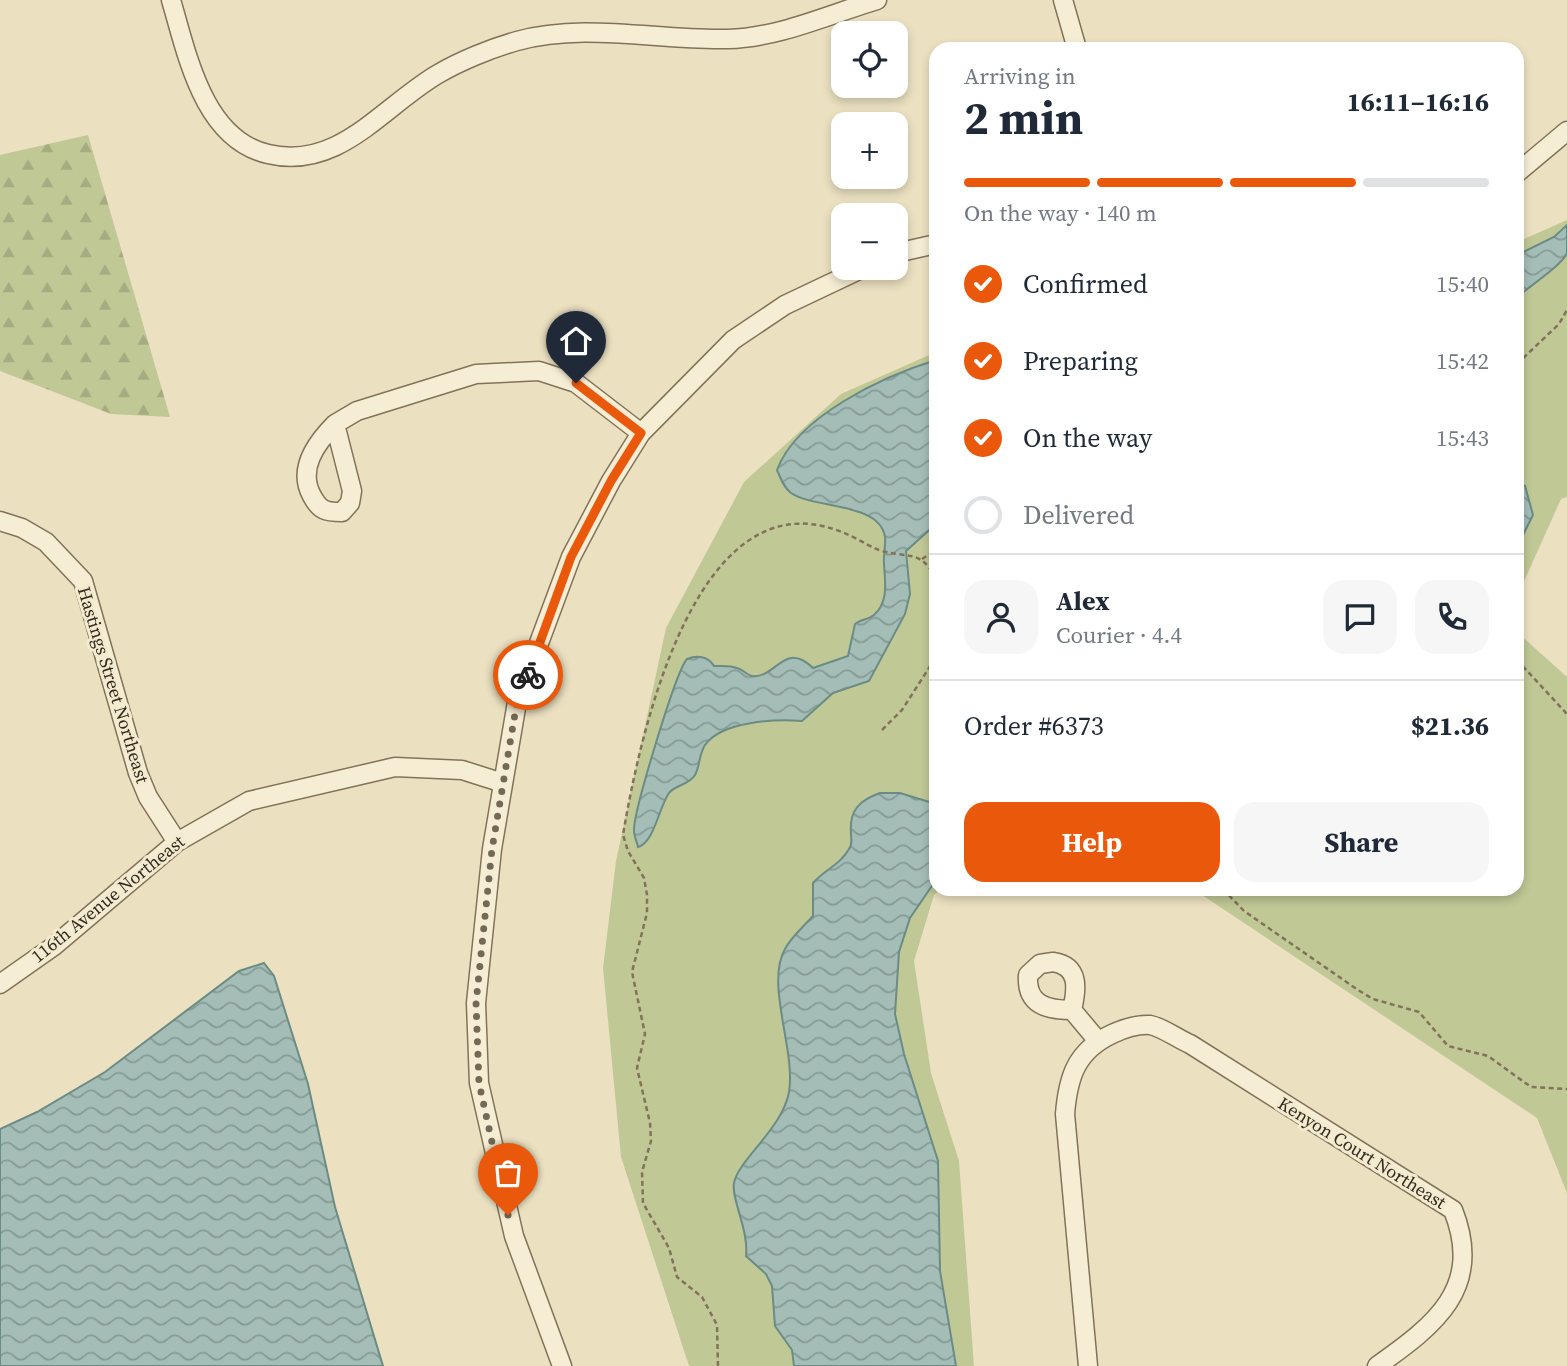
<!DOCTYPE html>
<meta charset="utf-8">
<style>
:root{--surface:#fff;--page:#f6f6f7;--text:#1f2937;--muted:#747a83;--line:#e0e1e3;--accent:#ea580c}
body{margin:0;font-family:"Source Serif 4",serif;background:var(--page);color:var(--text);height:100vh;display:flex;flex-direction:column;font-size:26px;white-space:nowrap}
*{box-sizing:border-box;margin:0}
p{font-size:23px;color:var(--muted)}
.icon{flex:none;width:38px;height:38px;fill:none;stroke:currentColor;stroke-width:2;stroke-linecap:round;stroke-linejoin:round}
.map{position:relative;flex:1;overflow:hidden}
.drawer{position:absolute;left:929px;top:42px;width:595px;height:854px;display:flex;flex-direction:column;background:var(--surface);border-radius:21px;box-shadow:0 4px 10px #0003}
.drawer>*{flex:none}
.fabs{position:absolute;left:831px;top:21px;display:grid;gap:14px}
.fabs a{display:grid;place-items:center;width:77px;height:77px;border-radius:14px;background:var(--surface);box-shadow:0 4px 10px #0003;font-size:35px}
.pin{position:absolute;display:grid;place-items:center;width:60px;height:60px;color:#fff;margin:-72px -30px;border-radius:50% 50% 50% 0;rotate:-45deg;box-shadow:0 0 7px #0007}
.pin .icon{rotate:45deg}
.courier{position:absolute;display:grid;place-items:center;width:70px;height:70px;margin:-35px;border:5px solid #ea580c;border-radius:50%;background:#fff;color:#222;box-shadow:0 2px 9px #0007}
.summary em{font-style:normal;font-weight:700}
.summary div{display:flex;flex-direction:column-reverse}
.summary{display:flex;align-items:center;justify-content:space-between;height:119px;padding:0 35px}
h1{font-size:46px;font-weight:700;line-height:52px}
.bar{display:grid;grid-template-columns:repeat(4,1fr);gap:10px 7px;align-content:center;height:84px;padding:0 35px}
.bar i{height:9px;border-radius:5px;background:var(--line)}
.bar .active{background:var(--accent)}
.bar p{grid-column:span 4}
.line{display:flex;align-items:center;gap:18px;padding:0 35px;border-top:2px solid var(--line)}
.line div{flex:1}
.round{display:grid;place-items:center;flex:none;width:74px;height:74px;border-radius:21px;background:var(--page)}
ol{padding:0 35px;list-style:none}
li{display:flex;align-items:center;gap:21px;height:77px}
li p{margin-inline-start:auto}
li .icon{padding:7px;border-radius:50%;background:var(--accent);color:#fff;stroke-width:4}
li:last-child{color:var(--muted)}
li i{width:38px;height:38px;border:4px solid var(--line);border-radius:50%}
.action{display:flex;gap:14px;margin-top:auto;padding:14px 35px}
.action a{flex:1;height:80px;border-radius:21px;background:var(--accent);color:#fff;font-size:28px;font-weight:700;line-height:80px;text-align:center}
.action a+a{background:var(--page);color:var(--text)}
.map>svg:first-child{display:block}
</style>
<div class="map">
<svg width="1567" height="1366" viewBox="0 0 1567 1366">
<defs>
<pattern id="forest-firs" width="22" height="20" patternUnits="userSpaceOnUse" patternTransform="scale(1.75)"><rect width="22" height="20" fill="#c0c896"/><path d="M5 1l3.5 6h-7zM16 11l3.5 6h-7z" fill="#a6ac81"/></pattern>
<pattern id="water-waves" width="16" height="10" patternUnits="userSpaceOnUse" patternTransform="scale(1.75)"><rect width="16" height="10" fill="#a4beb7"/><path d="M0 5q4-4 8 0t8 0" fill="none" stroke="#869a94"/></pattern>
</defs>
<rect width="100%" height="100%" fill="#ebe1c1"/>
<path fill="#c0c896" d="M1567,220V497L1561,499L1517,597V242Z
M936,352V889H941L934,895L914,961L931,1073L959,1161L974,1366H689L621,1157L603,968L616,861L666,628L744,482L841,394Z
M1517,632L1567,677V1193L1537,1118L1193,889H1517Z"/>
<path fill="url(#forest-firs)" d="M88,135L170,417L111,414L0,371V155Z"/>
<path fill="url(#water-waves)" stroke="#6b8b85" stroke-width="2" d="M1567,225C1567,233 1567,247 1567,253C1561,266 1530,286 1517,297V255L1554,237Z
M936,360V524L906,551L910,594L905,614L869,681L833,693L802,721C776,719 722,721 705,745C699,754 700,766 695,775C689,785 675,785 669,793C659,807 654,843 638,847C637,842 634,836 634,831C633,813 676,671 687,659C697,655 708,656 714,666C721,666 730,665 737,668C742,669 747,675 752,676C776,679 784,640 813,668L848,656L855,624C861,619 868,620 874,615C889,602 885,581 884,564C883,555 886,545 885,537C880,502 814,509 791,493C784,488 781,479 777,470C797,416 884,376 936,360Z
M1517,482L1525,486L1533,515L1517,547Z
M880,793H900L936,804V880L910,918L899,952L895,1014L904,1054L938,1161L940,1271L956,1366H794L792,1350L775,1326L772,1286L766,1274L746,1256C749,1230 731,1199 734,1183C738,1160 783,1128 789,1092C796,1050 765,984 785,949C791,937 804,926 813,916V883C824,870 840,865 849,849C853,844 851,840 851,833C849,810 860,800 880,793Z
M264,963L274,976L308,1084L335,1207L383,1366H0V1129L37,1112L105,1072L239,971Z"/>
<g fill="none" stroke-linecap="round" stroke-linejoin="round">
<defs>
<path id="minor" d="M171,0C187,54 203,139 268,154C339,171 383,106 438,74C460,61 492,48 517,41C585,22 659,41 728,39C778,38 830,14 877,0
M1063,0L1077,49
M1517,173L1567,131
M896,253L936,244
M335,424L357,411L476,374L539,371L576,383L641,433
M335,424L352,491L350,503L342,512C326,512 320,511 312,496C297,469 316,443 335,424Z
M0,521L22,528L46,542L83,581L138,773L148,797L177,842
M1053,962C1080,966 1077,989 1072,1010C1047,1010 1026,1005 1028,975L1040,964Z
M0,984L54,946L177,842L249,801L395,767L462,770L503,783
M1072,1010L1098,1041
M562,1366L514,1236L479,1083L476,1003L492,849L517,702L571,557L611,481L641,433L733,340L785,305L863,268
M1088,1366L1065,1114C1068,1077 1076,1051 1112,1034C1123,1029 1137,1024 1150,1025C1162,1027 1178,1039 1190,1044L1453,1210C1484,1288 1435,1325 1377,1366"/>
</defs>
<use href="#minor" stroke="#83725a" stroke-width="21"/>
<path stroke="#83725a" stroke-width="2.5" stroke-dasharray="5 3.5" stroke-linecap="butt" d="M1517,364L1559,324L1567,310
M922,559L936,550
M1517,660L1567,714
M882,730L902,710L936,657
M1223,889L1244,911L1358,990L1373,999L1419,1012L1448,1046L1488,1056L1531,1087L1567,1089
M718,1366L717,1325L702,1297L677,1277L669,1248L643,1203L642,1172L651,1141L650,1123L637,1068L645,1034L632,972L647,913V895L644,878L628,851L623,835C640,733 699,458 855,538C863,542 871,547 879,550C906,559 921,548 936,579"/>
<use href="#minor" stroke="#f6eed4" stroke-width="18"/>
</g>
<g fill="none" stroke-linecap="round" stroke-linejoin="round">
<path stroke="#746956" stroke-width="7" stroke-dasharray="0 12.6" d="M508,1215L479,1083L476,1003L492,849L517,702L528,675"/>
<path stroke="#ea580c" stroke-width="9" d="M528,675L571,557L611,481L641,433L576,383"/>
</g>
<g text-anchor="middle" stroke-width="6" stroke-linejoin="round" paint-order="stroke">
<g font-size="18" fill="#34291d" stroke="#f3ebd0">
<text transform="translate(113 685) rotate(73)" y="6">Hastings Street Northeast</text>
<text transform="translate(108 899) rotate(-39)" y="6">116th Avenue Northeast</text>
<text transform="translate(1362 1153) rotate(32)" y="6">Kenyon Court Northeast</text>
</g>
</g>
</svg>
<div class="fabs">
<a><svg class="icon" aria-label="locate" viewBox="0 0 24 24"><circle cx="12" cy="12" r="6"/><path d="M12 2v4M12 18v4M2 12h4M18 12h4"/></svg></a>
<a>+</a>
<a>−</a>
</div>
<div class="pin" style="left:508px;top:1215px;background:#ea580c"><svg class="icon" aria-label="bag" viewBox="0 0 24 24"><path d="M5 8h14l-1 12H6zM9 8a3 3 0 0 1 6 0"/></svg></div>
<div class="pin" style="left:576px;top:383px;background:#1f2937"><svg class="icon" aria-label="home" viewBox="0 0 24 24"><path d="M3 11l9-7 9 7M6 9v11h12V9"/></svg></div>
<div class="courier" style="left:528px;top:675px"><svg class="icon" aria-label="bike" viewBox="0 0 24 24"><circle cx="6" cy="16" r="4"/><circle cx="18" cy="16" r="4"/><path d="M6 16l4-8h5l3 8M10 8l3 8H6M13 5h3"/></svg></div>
<section class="drawer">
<div class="summary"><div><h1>2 min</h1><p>Arriving in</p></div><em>16:11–16:16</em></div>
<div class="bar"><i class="active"></i><i class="active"></i><i class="active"></i><i></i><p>On the way · 140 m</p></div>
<ol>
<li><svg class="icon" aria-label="check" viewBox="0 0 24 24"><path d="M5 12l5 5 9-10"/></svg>Confirmed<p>15:40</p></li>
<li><svg class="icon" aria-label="check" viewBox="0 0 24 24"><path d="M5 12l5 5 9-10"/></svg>Preparing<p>15:42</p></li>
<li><svg class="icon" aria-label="check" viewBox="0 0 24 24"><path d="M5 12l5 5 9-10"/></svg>On the way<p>15:43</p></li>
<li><i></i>Delivered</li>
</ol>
<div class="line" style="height:126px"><a class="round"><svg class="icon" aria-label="person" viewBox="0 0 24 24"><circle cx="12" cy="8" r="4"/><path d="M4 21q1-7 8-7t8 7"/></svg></a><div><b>Alex</b><p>Courier · 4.4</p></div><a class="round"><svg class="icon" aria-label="chat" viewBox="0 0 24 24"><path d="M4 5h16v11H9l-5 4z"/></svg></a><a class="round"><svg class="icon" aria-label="phone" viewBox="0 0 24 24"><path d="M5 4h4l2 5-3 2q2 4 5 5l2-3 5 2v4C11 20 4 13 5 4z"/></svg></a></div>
<div class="line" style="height:91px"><div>Order #6373</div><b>$21.36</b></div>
<div class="action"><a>Help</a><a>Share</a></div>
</section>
</div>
